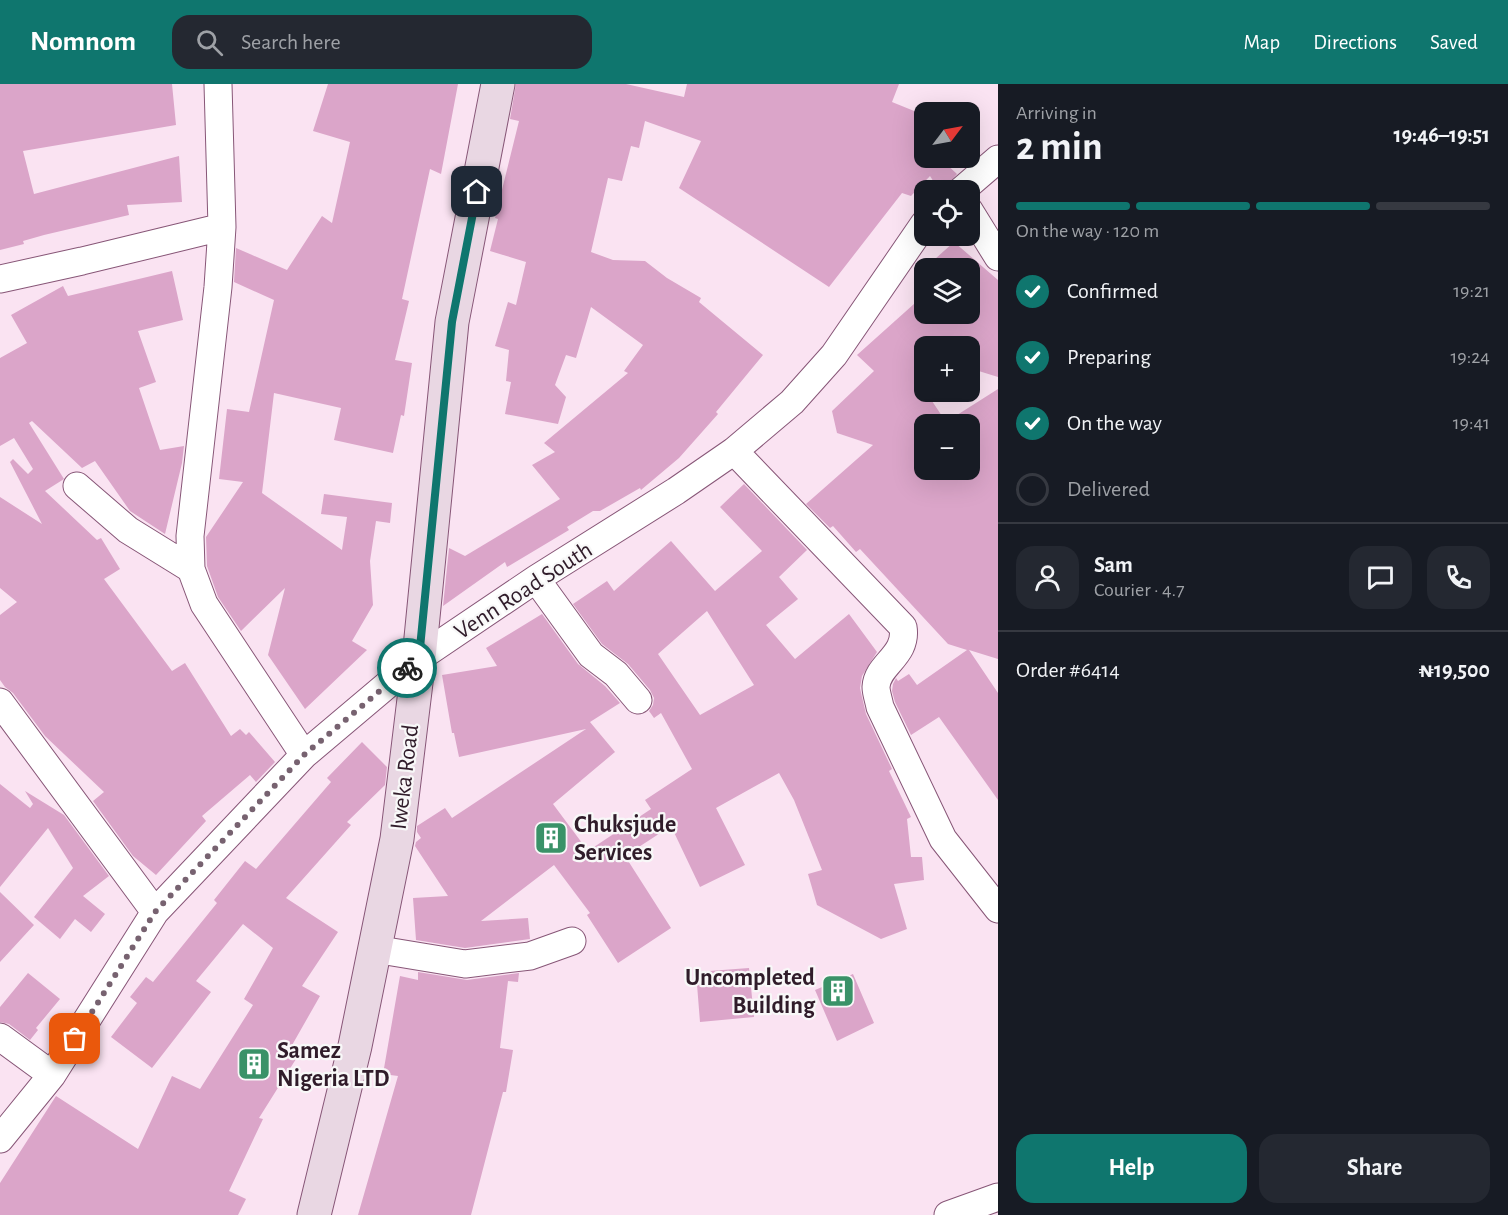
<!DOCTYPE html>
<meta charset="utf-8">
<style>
:root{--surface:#171b24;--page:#242831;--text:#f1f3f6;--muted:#9ea1a6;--line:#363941;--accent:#0f766e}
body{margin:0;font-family:"Alegreya Sans",sans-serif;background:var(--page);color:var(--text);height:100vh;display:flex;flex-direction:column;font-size:22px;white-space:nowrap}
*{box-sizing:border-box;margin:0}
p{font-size:20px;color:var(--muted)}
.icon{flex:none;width:33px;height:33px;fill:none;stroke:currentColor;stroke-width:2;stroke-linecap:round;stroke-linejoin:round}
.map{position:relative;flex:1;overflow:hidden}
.sheet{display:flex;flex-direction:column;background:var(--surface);width:510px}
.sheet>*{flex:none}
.needle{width:39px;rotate:58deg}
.tools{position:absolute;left:914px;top:18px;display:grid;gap:12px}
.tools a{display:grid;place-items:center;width:66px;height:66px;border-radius:12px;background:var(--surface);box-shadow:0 6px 24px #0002;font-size:30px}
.pin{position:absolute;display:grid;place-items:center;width:51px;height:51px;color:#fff;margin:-26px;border-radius:12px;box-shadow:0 3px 9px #0006}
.courier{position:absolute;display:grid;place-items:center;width:60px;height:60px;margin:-30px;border:4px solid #0f766e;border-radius:50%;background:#fff;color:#222;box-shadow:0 2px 8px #0007}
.head em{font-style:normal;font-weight:700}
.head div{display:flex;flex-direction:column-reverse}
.head{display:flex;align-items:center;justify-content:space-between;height:102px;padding:0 18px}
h1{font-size:39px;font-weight:700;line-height:45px}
.bar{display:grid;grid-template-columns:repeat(4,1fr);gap:9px 6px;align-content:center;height:72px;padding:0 18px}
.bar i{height:8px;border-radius:4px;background:var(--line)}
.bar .selected{background:var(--accent)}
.bar p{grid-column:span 4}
.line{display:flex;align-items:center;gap:15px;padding:0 18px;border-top:2px solid var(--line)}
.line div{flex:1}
.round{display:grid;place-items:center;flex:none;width:63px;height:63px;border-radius:18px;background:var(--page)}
ol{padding:0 18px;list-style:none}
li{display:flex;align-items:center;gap:18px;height:66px}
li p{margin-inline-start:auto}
li .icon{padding:6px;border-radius:50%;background:var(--accent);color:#fff;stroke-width:4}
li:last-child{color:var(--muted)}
li i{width:33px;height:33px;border:3px solid var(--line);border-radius:50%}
.action{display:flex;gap:12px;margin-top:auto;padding:12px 18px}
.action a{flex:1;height:69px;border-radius:18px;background:var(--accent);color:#fff;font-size:24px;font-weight:700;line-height:69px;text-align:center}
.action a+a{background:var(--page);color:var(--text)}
header{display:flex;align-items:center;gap:36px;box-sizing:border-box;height:84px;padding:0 30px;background:var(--accent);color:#fff}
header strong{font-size:28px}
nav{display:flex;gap:33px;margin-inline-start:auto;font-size:21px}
.search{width:420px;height:54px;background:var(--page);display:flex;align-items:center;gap:15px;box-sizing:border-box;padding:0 21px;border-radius:18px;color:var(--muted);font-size:22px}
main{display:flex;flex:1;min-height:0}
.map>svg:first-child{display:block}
</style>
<header>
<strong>Nomnom</strong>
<div class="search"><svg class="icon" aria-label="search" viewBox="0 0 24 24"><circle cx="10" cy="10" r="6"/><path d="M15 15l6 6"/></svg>Search here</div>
<nav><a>Map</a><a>Directions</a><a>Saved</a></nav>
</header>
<main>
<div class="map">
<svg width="998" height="1131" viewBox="0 0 998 1131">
<rect width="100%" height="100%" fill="#fae3f2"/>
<path fill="#dba5c9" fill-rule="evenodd" d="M0,0H172L176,41L23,67L34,110L179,72L182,118L127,121L129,131L44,151L23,157L24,160L0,166Z
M328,0H458L441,90L430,85L402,215L409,217L395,276L412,279L404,332L401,331L393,369L334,356L341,324L274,309L262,409L342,466L347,433L321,430L324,410L392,419L390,439L376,437L370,477L373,521L352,557L367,566L305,625L268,571L285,504L241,547L218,513L207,482L206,453L243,398L219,395L227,325L249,328L274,216L234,198L236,164L287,186L322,132L332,139L350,58L313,47Z
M516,0H626L684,13L687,0H899L892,18L924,31V74H949L944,78L957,90L943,106H939L930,92L911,112L902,109L829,203L679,104L701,57L645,37L639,64L631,62L622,97L608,94L591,168L613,176L645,177L667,194L701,214L699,218L763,271L716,328L718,330L679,374L641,406L640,404L600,427H593L567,443L569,446L507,483L505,478L443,522L449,464L465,472L560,415L532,381L555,368L544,359L628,289L624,287L643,261L591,223L576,274L566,271L555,301L566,313L558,340L505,330L511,298L506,297L509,266L495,262L508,218L516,221L526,178L490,167L498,135L495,134L519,37L510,35Z
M954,158L998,196V293L969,284V262H924V308H926L946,338L998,305V575L969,566L998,609V716L939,633L911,651L895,618L892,607L893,600L896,594L898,597L909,590L917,601L967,566L948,560L860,465L856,468L833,442L830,444L806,420L873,361L837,349L832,327L874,287L857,271L924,211V230H969V184H925ZM924,340H969V386H924Z
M172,187L183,236L138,247L156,298L139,304L160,366L184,362L182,379L165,450L130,427L95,377L82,384L32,337L29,339L64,395L45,407L97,456L101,454L120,485L104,495L172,587L185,579L231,652L240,645L246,651L249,648L275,678L256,698L250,691L202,732L206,737L156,791L133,772L93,717L104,708L45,652L13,609L5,603L0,596V531L17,518L0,504V413L42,440L10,378L13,375L28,390L33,385L14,354L0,362V274L27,259L11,231L63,202L68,212Z
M744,400L807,466L779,493L798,515L766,541L795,575L849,530L877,568L862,592L860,604L862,613L866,630L892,685L889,687L911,733L907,735L911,773H922L924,796L894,800L907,845L881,855L817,821L808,790L822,786L794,716L779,689L716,724L745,781L700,803L671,742L625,772L671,844L618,879L587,831L590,829L554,781L481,837L528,834L530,855L465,864L416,856L413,814L448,812L415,762L416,758L421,754L417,748V742L445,724L452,734L586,645L459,673L454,649H452L442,591L497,582L486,564L542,530L578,580L605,602L620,619L590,638L615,668L553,720L588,767L651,725L645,716L692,685L661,629L654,634L649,627L653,621L654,614L650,606L628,580L602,560L573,520L607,497L614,507L671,457L715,507L762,467L720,423ZM707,527L754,601L700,631L658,570Z
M362,658L387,683L385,701L347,738L351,741L286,814L338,848L302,902L320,912L287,970L296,975L259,1034L263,1035L229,1107L246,1115L238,1131H0V1099L56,1012L138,1065L172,992L200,1005L253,921L244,915L273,864L243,840L196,897L211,908L152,984L111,953L137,919L130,913L146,893L153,898L217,819L214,816L245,777L256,785L331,698L327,694Z
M0,700L30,724L33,720L25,707L64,731L109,792L83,812L105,830L91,848L75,835L60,855L34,833L73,784L48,744L0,803Z
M0,808L34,841L0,878Z
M749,884L754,933L700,938L696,888Z
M418,888L467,896L519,889L518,898L508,897L500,964L513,966L506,1008H503L471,1131H358L398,992L383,990L400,892L418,896Z
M28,889L60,915L36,944L38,946L30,956L9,940L0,938V923Z
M853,890L874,939L837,957L815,906Z"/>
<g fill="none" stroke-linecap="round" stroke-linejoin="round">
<defs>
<path id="minor" d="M218,0L222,143L218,203L190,452L191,485L204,520L304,671
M962,106L998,75
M969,126L998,173
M0,195L82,177L222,143
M734,367L903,543C908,572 877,580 876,603C876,609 879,617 880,623L943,755L998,825
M77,402L128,446L191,485
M536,495L591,571L616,590L638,616
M0,618L155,828
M374,865L465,880L530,872L572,857
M0,953L52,991
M0,1055L52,991L155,828L304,671L419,574L536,495L676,407L734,367L792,318L834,271L924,140
M948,1131L998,1113"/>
<path id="secondary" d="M314,1131L355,962L397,755L419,574L452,238L498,0"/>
</defs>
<use href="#minor" stroke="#875677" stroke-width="29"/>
<use href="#secondary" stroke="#875677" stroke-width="35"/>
<use href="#minor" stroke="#fff" stroke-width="27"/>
<use href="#secondary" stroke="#e9d7e3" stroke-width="33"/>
</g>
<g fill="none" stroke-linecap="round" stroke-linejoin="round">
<path stroke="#776270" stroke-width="6" stroke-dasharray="0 10.8" d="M75,955L155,828L304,671L407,584"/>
<path stroke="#0f766e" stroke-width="8" d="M407,584L419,574L452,238L477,108"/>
</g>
<defs>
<symbol id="building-square" viewBox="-11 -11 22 22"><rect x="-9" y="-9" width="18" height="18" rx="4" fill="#3a9268" stroke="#f8f8f8"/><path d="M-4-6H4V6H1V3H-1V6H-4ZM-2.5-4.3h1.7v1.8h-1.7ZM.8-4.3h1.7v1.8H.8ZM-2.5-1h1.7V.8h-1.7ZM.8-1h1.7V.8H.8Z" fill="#fff"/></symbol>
</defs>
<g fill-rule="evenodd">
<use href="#building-square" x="532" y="735" width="38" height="38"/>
<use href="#building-square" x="819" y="888" width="38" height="38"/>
<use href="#building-square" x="235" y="961" width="38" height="38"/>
</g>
<g text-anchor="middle" stroke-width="4.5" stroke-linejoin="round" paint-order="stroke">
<g font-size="24" fill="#301c2a" stroke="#f8f8f8">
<text transform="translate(523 506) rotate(-33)" y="8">Venn Road South</text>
<text transform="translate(404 693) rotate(-83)" y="8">Iweka Road</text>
</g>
<g font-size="24" font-weight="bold" fill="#301c2a" stroke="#f8f8f8" text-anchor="start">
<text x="574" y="748">Chuksjude<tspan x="574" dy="28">Services</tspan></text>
<text x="815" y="901" text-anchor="end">Uncompleted<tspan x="815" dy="28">Building</tspan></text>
<text x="277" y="974">Samez<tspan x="277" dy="28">Nigeria LTD</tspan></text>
</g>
</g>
</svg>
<div class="tools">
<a><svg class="needle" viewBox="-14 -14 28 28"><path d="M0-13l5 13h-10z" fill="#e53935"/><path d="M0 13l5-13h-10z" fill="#9ea1a6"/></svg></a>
<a><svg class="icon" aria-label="locate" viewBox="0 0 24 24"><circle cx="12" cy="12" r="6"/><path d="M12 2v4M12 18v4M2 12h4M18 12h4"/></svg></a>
<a><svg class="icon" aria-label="layers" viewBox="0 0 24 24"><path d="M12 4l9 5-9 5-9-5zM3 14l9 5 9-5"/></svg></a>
<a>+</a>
<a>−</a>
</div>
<div class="pin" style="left:75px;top:955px;background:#ea580c"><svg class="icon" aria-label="bag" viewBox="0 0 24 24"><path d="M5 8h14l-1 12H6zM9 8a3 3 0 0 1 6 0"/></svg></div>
<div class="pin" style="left:477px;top:108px;background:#1f2937"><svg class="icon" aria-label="home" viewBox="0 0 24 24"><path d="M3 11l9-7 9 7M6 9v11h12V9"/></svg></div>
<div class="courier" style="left:407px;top:584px"><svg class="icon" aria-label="bike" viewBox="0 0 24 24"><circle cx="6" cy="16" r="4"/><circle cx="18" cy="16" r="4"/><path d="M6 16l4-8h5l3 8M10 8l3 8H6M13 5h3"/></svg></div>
</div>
<section class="sheet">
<div class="head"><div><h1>2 min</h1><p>Arriving in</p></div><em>19:46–19:51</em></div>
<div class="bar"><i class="selected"></i><i class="selected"></i><i class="selected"></i><i></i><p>On the way · 120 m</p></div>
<ol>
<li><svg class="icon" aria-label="check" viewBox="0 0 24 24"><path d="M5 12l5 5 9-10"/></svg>Confirmed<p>19:21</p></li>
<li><svg class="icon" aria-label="check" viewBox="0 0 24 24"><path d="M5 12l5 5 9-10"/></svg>Preparing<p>19:24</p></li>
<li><svg class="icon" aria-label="check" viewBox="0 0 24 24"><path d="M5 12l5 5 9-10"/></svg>On the way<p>19:41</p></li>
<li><i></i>Delivered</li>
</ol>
<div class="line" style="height:108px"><a class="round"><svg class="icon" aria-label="person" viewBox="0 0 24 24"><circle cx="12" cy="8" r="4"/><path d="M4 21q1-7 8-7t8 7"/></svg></a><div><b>Sam</b><p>Courier · 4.7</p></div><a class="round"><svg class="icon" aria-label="chat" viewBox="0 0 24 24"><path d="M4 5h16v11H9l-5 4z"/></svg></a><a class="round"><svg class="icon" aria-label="phone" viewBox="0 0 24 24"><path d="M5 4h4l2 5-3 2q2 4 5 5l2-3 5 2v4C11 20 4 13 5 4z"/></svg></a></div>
<div class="line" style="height:78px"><div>Order #6414</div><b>₦19,500</b></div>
<div class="action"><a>Help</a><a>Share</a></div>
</section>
</main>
